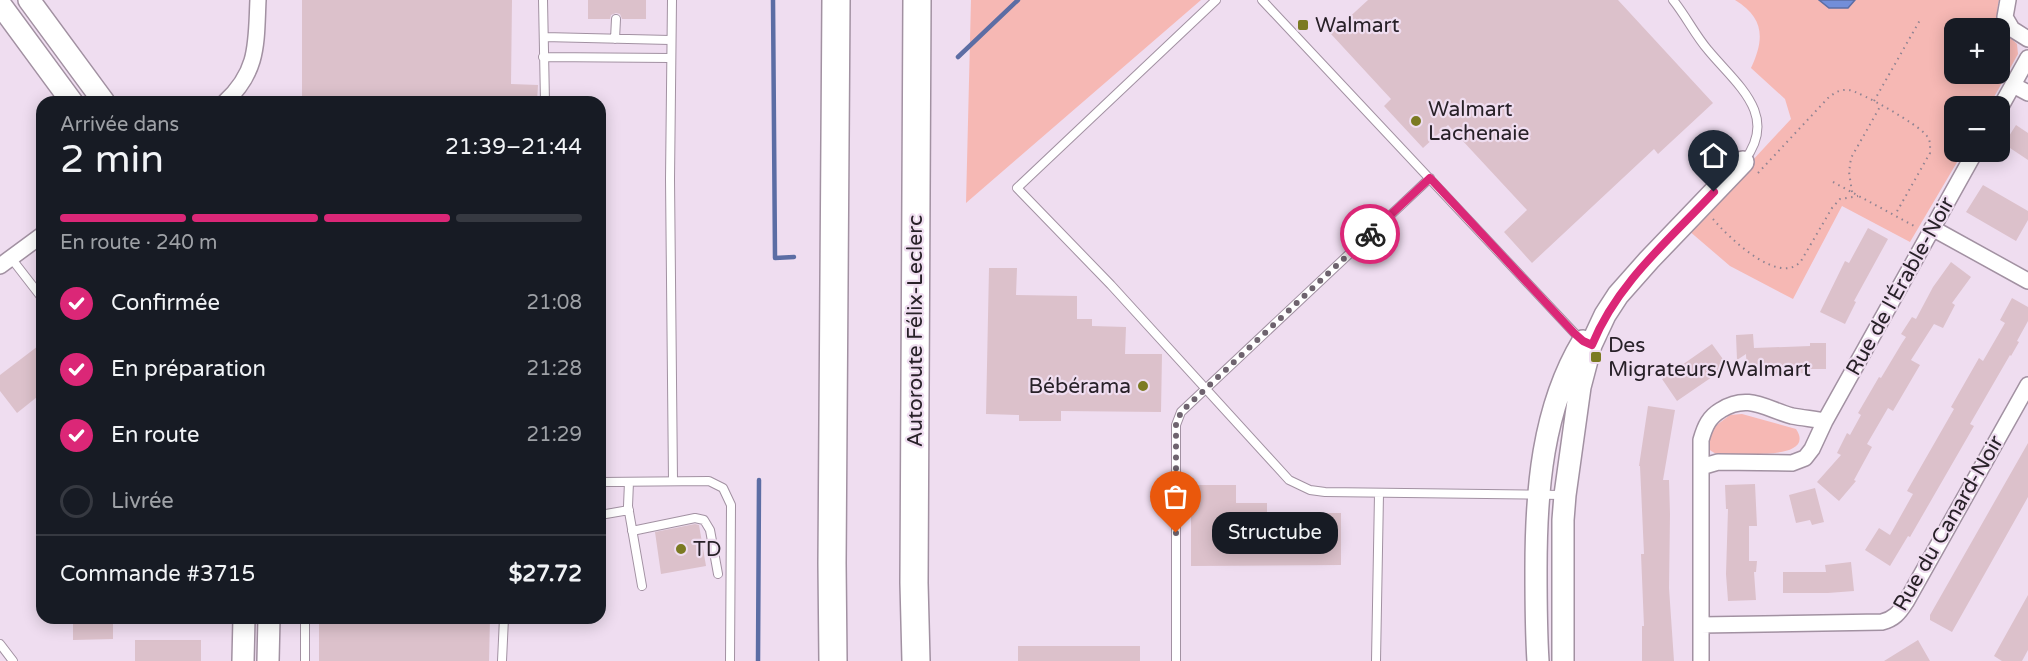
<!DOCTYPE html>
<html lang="fr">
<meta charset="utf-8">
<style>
:root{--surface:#171b24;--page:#242831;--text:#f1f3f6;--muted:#9ea1a6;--line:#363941;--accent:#db2777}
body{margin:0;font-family:"Varela Round",sans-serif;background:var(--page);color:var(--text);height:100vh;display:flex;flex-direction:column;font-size:22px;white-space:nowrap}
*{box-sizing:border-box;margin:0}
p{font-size:20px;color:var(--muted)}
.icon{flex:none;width:33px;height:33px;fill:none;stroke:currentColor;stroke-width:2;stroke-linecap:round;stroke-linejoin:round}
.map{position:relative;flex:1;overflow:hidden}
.sheet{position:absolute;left:36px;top:96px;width:570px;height:528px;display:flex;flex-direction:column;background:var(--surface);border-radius:18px;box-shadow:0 3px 15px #0003}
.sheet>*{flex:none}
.controls{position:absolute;left:1944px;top:18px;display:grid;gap:12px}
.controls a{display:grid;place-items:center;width:66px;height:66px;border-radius:12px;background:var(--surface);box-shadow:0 3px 15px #0003;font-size:30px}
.pin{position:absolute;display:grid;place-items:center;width:51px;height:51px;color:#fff;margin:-62px -26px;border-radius:50% 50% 50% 0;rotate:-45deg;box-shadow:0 0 6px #0007}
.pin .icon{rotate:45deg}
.courier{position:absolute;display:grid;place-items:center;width:60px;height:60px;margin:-30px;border:4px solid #db2777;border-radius:50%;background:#fff;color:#222;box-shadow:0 2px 8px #0007}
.bubble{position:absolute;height:42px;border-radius:18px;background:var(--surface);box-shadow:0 3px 15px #0003;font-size:20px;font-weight:600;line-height:42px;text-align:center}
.summary em{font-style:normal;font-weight:600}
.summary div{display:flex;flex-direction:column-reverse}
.summary{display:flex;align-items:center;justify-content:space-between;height:102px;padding:0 24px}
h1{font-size:39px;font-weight:600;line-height:45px}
.bar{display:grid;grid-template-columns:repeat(4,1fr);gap:9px 6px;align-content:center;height:72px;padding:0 24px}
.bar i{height:8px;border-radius:4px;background:var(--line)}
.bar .current{background:var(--accent)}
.bar p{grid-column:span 4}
.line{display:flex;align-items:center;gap:15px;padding:0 24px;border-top:2px solid var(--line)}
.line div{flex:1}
ol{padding:0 24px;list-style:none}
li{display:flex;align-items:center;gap:18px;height:66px}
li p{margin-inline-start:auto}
li .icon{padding:6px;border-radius:50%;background:var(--accent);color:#fff;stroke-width:4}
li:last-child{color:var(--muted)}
li i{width:33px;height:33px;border:3px solid var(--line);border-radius:50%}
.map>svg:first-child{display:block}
</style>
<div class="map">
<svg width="2028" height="661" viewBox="0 0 2028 661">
<rect width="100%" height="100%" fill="#efddf0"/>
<path fill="#f6b8b4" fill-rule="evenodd" d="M971,0H1201L966,203Z
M1735,0H1999C1994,20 2002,31 2017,44L2018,54L1989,106H1954V152H1963L1910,242L1842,206L1793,299L1730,266L1688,230L1791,119L1785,99L1751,68C1765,38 1764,18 1735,0ZM1954,28H2000V74H1954Z
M1742,414L1796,429C1814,456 1760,454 1748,454C1739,455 1727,457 1718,454C1713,453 1710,450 1706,447L1710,430L1730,415Z"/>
<path fill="#728ed9" stroke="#5c6da4" stroke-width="1.5" d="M1819,0H1855L1848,8H1829Z"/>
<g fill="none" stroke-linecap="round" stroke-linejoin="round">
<path stroke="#5c6da4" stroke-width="4.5" d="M773,0L775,258L794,257
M958,57L1018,0
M758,661L759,480"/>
</g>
<path fill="#dcc1cb" d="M302,0H512L511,84L538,85L537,102H302Z
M588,0H646V19H622L620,14L616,13L611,15L610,19H588Z
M1368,0H1618L1713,103L1658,154L1654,149L1532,263L1504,232L1527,210L1448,125L1423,148L1384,106L1391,99L1331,34Z
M2016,125L2028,133V160L2004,144Z
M1983,185L2028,211V220L2016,241L1966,212Z
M1868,228L1888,239L1854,301L1856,302L1845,324L1820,312L1845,261L1849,263Z
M1951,262L1971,277L1952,303L1955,305L1943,328L1934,324L1911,360L1920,365L1893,411L1888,408L1867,444L1872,447L1854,480L1856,481L1839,501L1817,482L1841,455L1837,453L1847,433L1850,435L1861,415L1858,413L1879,377L1881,378L1902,343L1906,337L1901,334L1912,317L1916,319L1933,287Z
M989,268H1017L1016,295L1077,296V319H1092V326L1126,327L1125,354H1162L1161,412L1061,411V421H1019V415L986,414Z
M2012,298L2028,307V321L2017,341L2019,342L2011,356L2010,355L1970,424L1974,426L1910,537L1908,536L1890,566L1865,550L1879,528L1890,535L1913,494L1907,491L1954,409L1951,407L1979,358L1983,361L2005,323L2000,320Z
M1753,334L1754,348L1810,346V343H1826V369H1810V373L1747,374L1746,354L1737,360L1736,335Z
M42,343V393L17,413L0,391V375Z
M1712,344L1728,366L1677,401L1662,379Z
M1648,406L1675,410L1663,480H1669L1670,514L1669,588L1674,661H1642V626H1644L1641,554H1644L1640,466H1639Z
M2028,443V497L1952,632L1930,620V615Z
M1755,484L1757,526H1749V561H1757L1756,572H1754L1756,600L1728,601L1726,574L1728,509H1726L1725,485Z
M1191,485H1236V503H1267V513H1341V565L1191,566Z
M1815,488L1824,522L1812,525L1810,520L1796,523L1789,495Z
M695,524L699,525L706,566L661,574L655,532Z
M1851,562L1854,591L1828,593H1783V572H1826L1825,565Z
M2028,595V650L2022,661H2002L1994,656Z
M73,618H113V639L73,640Z
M319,618H490L489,661H319Z
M135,640H201V661H135Z
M1918,640L1930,661H1884Z
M1018,646H1140V661H1018Z"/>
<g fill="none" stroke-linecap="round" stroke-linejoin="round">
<defs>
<path id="lane" d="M543,0L545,102
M672,0L670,179L673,481
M1216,0L1017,188L1111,285L1289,480L1310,490L1325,492L1564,495
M1262,0L1581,340
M1673,0C1686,16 1695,35 1708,50C1736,84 1780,115 1744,161
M544,37L670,40
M615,39L616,19
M543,57L670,58
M11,258L42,298
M600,482L709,481L723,488L731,505L730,661
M629,482L628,506L642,586
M600,515L629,510
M632,531L695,518L704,520L710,530L718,574
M0,644L13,661
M305,661V618
M502,661L504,618
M1176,661V425L1181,412L1430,178
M1376,661L1379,494"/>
<path id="street" d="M2008,0L2005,17L2012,29L2028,39
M2013,85L2028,93
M225,102C259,71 256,42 258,0
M2000,108L2028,58
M1932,228L2028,281
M0,266L42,235
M1701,467L1718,462L1792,463L1805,458L1812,449L1825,421L1975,152
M1701,625L1882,622C1894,619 1899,613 1906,602L2028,385
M1701,661V440C1705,426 1709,417 1721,410C1748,393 1766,409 1792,416C1803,418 1814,419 1825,421"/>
<path id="secondary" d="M29,0L104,102
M0,4L72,102
M243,661L244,618
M268,661L269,618
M1538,661C1536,630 1536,600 1536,569C1536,492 1542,409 1583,341
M1563,661V520L1565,495L1580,387L1591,345L1605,315L1618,295L1649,260L1743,162"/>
<path id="highway" d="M833,661L832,563L836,0
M916,661L914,583L917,0"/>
</defs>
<use href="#lane" stroke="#a291a2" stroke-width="10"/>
<use href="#street" stroke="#a291a2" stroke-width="18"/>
<use href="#secondary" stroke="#a291a2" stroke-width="24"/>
<use href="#highway" stroke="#a291a2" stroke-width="30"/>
<path stroke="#918492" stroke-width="2" stroke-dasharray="1.5 4.5" stroke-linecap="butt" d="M1874,101L1920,20
M1758,173L1828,98C1834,93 1840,89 1849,90C1861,92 1919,125 1926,135C1931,140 1930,146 1930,153L1895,215
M1833,182L1916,227
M1852,192L1849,172L1851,158L1881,105
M1713,219C1728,237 1780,287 1801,261L1832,208L1840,199L1858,196"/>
<use href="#lane" stroke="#fff" stroke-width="8"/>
<use href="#street" stroke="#fff" stroke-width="15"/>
<use href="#secondary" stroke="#fff" stroke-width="21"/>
<use href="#highway" stroke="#fff" stroke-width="27"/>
</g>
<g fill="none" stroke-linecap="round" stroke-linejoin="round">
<path stroke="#6e636e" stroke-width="6" stroke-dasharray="0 10.8" d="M1176,533V425L1181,412L1370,234"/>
<path stroke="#db2777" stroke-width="8" d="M1370,234L1430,178L1574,333L1583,341L1592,345C1617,283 1669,240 1714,192"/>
</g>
<g fill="#7b7a21" stroke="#efddf0" stroke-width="2">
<rect x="1297" y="19" width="12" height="12" rx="3"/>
<circle cx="1416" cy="121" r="6"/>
<rect x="1590" y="351" width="12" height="12" rx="3"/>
<circle cx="1143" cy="386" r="6"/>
<circle cx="681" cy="549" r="6"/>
</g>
<g text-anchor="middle" stroke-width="4.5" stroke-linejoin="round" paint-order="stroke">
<g font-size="21" fill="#282128" stroke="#efddf0" text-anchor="start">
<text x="1315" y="32">Walmart</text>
<text x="1428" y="116">Walmart<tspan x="1428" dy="24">Lachenaie</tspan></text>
<text x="1608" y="352">Des<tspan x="1608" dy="24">Migrateurs/Walmart</tspan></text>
<text x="1131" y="393" text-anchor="end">Bébérama</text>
<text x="693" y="556">TD</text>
</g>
<g font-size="21" fill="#282128" stroke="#efddf0">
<text transform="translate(1900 286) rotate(-61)" y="7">Rue de l'Érable-Noir</text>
<text transform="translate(915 331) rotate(-90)" y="7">Autoroute Félix-Leclerc</text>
<text transform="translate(1948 523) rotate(-60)" y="7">Rue du Canard-Noir</text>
</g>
</g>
</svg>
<div class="controls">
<a>+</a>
<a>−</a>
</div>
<div class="pin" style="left:1176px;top:533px;background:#ea580c"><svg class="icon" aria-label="bag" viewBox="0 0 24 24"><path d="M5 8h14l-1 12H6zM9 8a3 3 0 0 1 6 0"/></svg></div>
<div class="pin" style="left:1714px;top:192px;background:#1f2937"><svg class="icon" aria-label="home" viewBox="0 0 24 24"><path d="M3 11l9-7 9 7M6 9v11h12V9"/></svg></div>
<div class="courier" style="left:1370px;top:234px"><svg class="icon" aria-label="bike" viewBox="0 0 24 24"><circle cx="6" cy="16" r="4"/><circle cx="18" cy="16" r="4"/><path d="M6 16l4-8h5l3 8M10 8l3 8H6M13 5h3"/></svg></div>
<div class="bubble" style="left:1212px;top:512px;width:126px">Structube</div>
<section class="sheet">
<div class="summary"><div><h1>2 min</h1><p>Arrivée dans</p></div><em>21:39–21:44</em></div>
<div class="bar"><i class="current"></i><i class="current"></i><i class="current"></i><i></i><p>En route · 240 m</p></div>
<ol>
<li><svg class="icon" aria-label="check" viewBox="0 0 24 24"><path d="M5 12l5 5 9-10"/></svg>Confirmée<p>21:08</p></li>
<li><svg class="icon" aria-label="check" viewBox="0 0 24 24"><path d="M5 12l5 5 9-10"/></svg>En préparation<p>21:28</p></li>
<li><svg class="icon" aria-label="check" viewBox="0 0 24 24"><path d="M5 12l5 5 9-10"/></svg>En route<p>21:29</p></li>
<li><i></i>Livrée</li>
</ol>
<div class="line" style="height:78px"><div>Commande #3715</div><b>$27.72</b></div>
</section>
</div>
